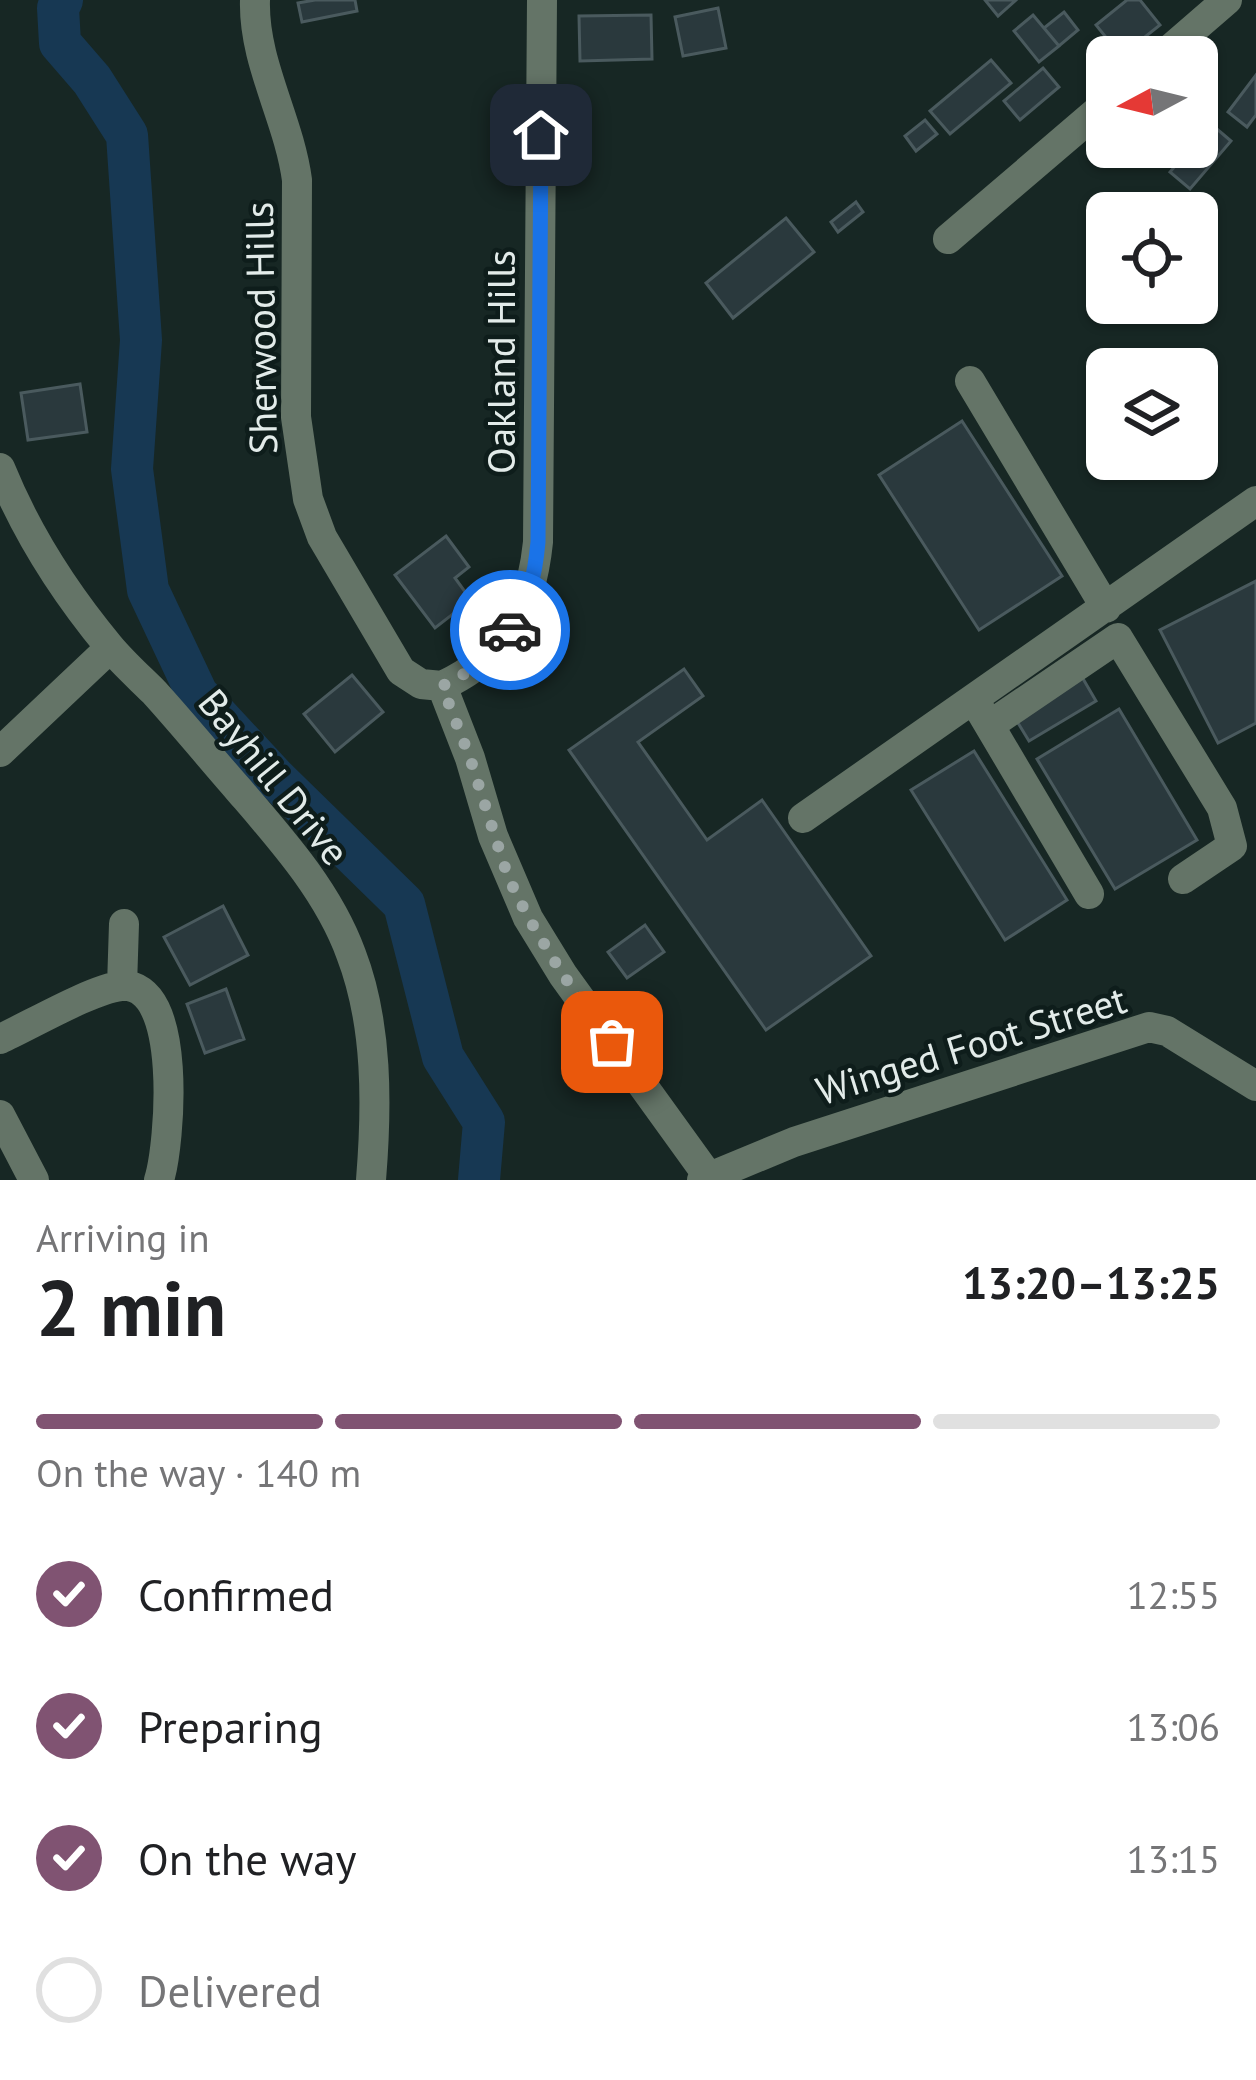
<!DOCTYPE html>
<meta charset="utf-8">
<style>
:root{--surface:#fff;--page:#f6f6f6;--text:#202124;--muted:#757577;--line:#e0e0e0;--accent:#805372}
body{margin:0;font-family:"PT Sans",sans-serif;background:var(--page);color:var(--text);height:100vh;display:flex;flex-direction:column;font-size:45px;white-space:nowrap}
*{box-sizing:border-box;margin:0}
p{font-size:39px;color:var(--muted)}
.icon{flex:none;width:66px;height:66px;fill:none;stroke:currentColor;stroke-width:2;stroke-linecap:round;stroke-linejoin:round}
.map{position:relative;height:1180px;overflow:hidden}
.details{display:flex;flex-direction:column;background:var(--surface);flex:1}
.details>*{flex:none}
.needle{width:78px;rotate:263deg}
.controls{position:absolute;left:1086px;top:36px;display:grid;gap:24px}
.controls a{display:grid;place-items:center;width:132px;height:132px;border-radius:18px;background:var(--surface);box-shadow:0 3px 9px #0004;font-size:60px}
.pin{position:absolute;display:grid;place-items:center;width:102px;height:102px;color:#fff;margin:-51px;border-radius:24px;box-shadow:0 6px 18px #0006}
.courier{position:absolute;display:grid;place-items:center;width:120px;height:120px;margin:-60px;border:9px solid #1a73e8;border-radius:50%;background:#fff;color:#222;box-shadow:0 3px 15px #0007}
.headline em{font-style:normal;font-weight:700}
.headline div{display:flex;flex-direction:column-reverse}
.headline{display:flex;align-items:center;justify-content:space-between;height:204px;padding:0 36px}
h1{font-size:78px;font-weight:700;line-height:90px}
.bar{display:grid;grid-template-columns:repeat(4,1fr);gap:18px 12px;align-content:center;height:144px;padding:0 36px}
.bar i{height:15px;border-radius:9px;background:var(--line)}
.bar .on{background:var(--accent)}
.bar p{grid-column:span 4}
ol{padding:0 36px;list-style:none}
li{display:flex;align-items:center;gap:36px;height:132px}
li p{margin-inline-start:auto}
li .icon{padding:12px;border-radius:50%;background:var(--accent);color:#fff;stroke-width:4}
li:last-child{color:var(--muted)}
li i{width:66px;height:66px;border:6px solid var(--line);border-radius:50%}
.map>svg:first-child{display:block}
</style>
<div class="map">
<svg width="1256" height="1180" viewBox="0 0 1256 1180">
<rect width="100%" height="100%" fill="#172724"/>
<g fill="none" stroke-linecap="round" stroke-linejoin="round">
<path stroke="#173853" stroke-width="42" d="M62,0L58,8L60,43L92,80L127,135L141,340L132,469L148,590L197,694L275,778L404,904L443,1057L484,1122L479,1180"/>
</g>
<path fill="#2a393d" stroke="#4a5a5e" stroke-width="3" d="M315,0H355L357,11L302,22L298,3Z
M985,0H1016L998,16Z
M1127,0H1140L1160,25L1121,56L1096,25Z
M718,8L726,48L683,56L675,17Z
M1064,12L1078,30L1059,46L1044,28Z
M651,15L652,59L580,61L579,16Z
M1033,15L1059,46L1039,62L1014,31Z
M991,60L1011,83L950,134L930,111Z
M1043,68L1059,87L1020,120L1004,101Z
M1256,75V115L1247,127L1228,112Z
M925,120L937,134L916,151L905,136Z
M1211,124L1231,141L1190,189L1170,172L1191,147H1197V140Z
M856,202L863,212L838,232L831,222Z
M786,218L814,252L733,318L706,283Z
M80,384L87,432L28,440L21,393Z
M962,421L1062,576L979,630L879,475Z
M446,536L469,567L455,578L471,600L435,628L395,575Z
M1256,581V723L1218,743L1160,630Z
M684,669L703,696L638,742L707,840L762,800L871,956L766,1030L569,750Z
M352,675L383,712L335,752L304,714Z
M1082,677L1096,701L1029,741L1015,718Z
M1119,709L1197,840L1115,889L1037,759Z
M974,751L1067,900L1005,940L911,790Z
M223,906L248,955L190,985L164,937Z
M645,925L664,952L627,978L608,952Z
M226,989L244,1039L205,1053L187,1004Z"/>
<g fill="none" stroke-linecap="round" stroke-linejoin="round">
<path stroke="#647467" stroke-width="30" d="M255,0C253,62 289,119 297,180L296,417L308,499L322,537L401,671L421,684L442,686
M1161,57L1227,0
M948,239L1107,103
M970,381L1106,608
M0,468C26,532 65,593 109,646C123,663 139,677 154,692C183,724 210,757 238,789C281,839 328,891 351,954C378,1024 377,1106 371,1180
M442,686C507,655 531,611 538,542L542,0
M442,686L470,758L493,836L528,918L563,975L711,1180
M979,708L1089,894
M990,725L1118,638L1222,808L1232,846L1183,879
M0,752L110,648
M803,818L1256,501
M122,986L124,924
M0,1039C29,1026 92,989 121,986C184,980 170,1145 159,1180
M0,1115L34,1180
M702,1180L794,1142L1149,1027L1167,1031L1256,1086"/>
</g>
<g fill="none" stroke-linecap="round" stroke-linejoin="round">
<path stroke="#9ba6a4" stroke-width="12" stroke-dasharray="0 21.6" d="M510,630C494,655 469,673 442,686L470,758L508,877L528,917L563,975L612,1042"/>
<path stroke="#1a73e8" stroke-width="15" d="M510,630C529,602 535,575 538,542L541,135"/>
</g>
<g text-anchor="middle" stroke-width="9" stroke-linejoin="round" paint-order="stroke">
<g font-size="39" fill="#e2ebe9" stroke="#0e1d1b">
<text transform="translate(261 328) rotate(-91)" y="14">Sherwood Hills</text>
<text transform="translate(501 362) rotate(-90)" y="14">Oakland Hills</text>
<text transform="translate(274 777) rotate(51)" y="14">Bayhill Drive</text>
<text transform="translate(971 1045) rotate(-17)" y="14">Winged Foot Street</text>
</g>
</g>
</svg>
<div class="controls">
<a><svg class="needle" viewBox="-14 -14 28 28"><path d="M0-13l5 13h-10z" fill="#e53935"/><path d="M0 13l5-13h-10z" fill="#757577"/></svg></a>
<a><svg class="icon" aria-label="locate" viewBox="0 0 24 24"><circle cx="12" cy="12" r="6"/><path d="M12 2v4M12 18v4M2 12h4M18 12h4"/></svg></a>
<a><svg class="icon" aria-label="layers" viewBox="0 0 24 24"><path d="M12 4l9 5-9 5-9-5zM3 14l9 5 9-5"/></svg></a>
</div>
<div class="pin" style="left:612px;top:1042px;background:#ea580c"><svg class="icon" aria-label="bag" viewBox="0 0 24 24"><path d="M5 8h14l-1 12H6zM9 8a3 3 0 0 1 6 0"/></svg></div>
<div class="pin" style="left:541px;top:135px;background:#1f2937"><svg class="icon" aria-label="home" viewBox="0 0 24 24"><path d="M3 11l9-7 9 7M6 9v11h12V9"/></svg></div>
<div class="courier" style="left:510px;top:630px"><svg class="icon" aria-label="car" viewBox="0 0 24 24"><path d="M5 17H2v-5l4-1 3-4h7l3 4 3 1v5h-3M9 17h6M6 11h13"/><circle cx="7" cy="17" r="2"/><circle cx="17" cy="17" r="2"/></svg></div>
</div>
<section class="details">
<div class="headline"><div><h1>2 min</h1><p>Arriving in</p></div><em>13:20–13:25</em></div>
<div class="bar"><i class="on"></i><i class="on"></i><i class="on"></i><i></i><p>On the way · 140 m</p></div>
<ol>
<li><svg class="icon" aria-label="check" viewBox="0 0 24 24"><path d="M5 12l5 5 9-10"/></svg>Confirmed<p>12:55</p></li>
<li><svg class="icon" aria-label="check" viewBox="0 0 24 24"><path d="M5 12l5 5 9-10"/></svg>Preparing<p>13:06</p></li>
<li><svg class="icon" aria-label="check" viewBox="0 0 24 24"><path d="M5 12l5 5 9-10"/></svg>On the way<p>13:15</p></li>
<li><i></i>Delivered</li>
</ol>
</section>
